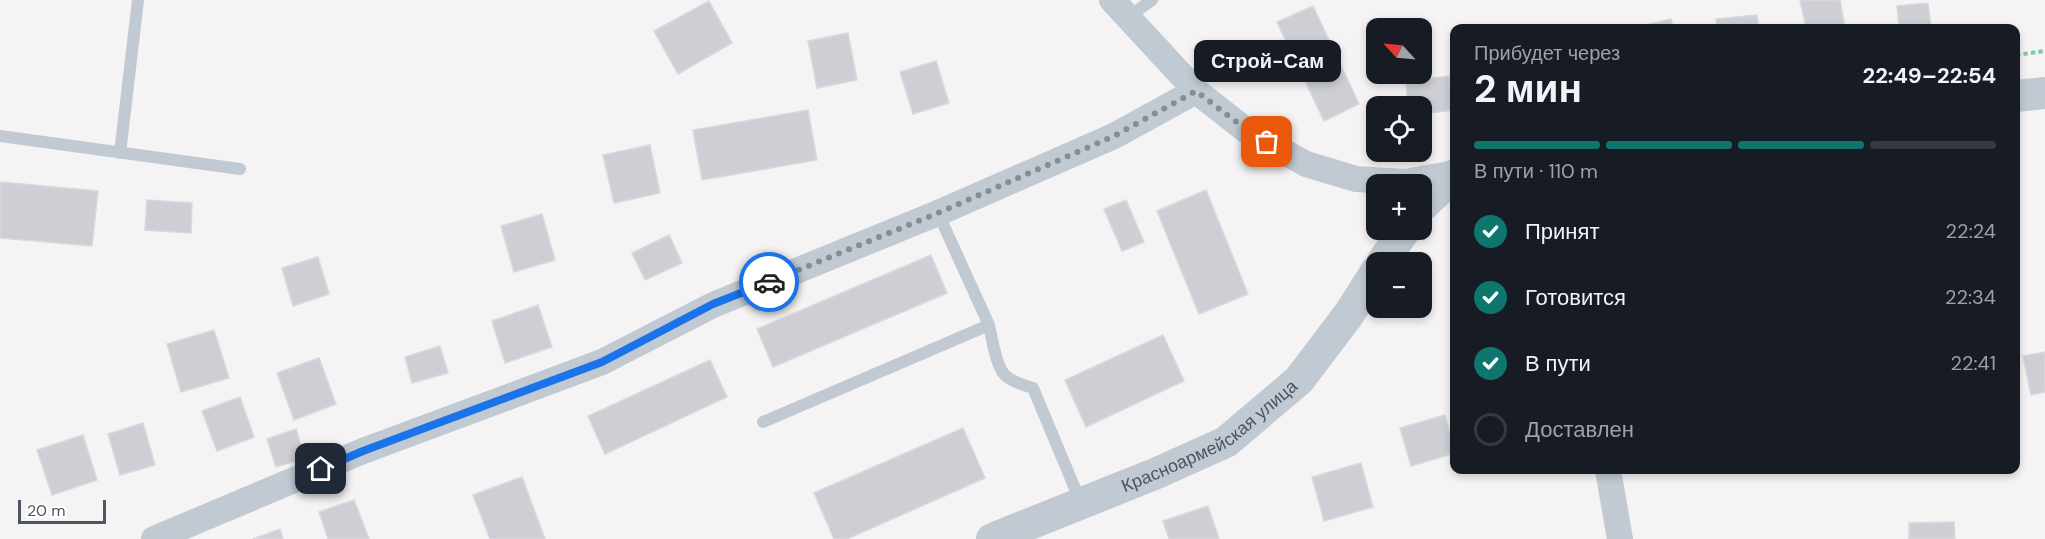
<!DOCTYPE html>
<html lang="ru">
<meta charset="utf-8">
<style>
:root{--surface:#171b24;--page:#242831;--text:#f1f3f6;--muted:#9ea1a6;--line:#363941;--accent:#0f766e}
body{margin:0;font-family:"DM Sans",sans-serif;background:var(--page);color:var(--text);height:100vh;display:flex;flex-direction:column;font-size:22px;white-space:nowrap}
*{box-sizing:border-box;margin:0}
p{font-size:20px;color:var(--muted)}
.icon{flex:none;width:33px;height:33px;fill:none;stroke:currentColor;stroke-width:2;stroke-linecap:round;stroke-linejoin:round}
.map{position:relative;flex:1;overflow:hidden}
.drawer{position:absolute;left:1450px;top:24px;width:570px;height:450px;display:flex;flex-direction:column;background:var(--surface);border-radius:12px;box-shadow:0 3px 9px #0003}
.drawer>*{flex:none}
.needle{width:39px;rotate:296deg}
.fabs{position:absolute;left:1366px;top:18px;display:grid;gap:12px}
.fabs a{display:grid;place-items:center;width:66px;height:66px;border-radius:12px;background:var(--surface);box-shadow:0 3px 9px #0003;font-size:30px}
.scale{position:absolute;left:18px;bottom:15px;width:88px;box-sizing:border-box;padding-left:6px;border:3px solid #4a5661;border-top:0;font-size:16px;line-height:21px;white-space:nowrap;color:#4a5661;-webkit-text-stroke:4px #fff;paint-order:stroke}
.pin{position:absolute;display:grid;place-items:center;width:51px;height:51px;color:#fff;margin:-26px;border-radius:12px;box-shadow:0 3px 9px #0006}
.courier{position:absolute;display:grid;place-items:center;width:60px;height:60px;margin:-30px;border:4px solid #1a73e8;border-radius:50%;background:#fff;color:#222;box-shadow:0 2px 8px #0007}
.bubble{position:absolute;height:42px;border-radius:12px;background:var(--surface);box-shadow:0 3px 9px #0003;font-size:20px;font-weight:700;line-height:42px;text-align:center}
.headline em{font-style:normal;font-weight:700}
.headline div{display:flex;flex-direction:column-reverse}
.headline{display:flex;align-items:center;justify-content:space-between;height:102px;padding:0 24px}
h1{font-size:39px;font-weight:700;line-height:45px}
.bar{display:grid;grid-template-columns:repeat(4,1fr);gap:9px 6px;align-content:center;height:72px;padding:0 24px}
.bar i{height:8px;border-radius:4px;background:var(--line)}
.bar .on{background:var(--accent)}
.bar p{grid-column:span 4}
ol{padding:0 24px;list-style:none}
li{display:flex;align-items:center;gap:18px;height:66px}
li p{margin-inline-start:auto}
li .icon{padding:6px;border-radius:50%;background:var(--accent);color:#fff;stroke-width:4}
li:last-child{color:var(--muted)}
li i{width:33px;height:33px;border:3px solid var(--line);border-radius:50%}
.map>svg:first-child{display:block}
</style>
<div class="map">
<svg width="2045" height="539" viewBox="0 0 2045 539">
<rect width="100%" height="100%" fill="#f5f3f3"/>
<path fill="#cdcfd5" stroke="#d7d9de" stroke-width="1.5" d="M1800,0H1840L1845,28H1806Z
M709,1L732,43L678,74L654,31Z
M1928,3L1931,28H1899L1897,6Z
M1313,6L1359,104L1324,121L1277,22Z
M1757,15L1759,28H1717L1716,19Z
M1671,19L1673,28H1641V26Z
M848,33L857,80L817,88L808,41Z
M936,61L949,103L913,114L900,72Z
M1449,76L1453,110L1422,114V106H1408L1406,81Z
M808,110L817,160L702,180L693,130Z
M650,145L660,193L614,203L603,155Z
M0,182L98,191L92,246L0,238Z
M1206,190L1248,294L1199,314L1157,211Z
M147,200L192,203L191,233L145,230Z
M1126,200L1144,242L1122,251L1104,209Z
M542,214L555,260L514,272L501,226Z
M669,235L682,263L645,280L632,253Z
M931,255L947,293L773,367L757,329Z
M318,257L329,294L293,306L282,268Z
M538,305L552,347L505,363L492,321Z
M214,330L229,378L181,392L167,344Z
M1163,335L1184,381L1086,427L1065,380Z
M440,346L448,373L412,383L405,357Z
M2045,352V392L2031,395L2023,356Z
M319,358L336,404L294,420L277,373Z
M710,360L727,397L605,454L588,416Z
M240,397L254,437L217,451L202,411Z
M1445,415L1455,453L1411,466L1400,428Z
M143,423L155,465L120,475L108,434Z
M963,428L985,478L847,539H834L814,493Z
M296,429L305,458L276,467L267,439Z
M83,435L97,480L52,495L37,450Z
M1361,463L1373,507L1324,521L1312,477Z
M522,477L545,539H490L473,495Z
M354,500L369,539H328L319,512Z
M1208,506L1219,539H1169L1163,521Z
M1954,522L1955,539H1909V523Z
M280,529L283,539H253Z"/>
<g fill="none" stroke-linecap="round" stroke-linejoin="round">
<path stroke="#7ad0a6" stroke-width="4" stroke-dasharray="4.5 3" stroke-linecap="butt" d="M2016,55L2045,51"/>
<path stroke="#c1cad2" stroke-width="12" d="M1128,17L1152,0
M0,136L240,169
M120,153L138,0
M989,325C992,338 996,368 1006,376C1014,383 1024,385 1033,388L1081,503
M763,422L989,325L938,213"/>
<path stroke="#c1cad2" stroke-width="26" d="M1112,0L1196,91L1247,131L1306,164L1356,179L1405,182L1455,173
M1608,470L1620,539
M154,539L363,451L602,362L713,305L938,213L1114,136L1196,91"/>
<g stroke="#c1cad2" stroke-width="32">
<path d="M2016,96L2045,93"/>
<path d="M1422,206L1455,175"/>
<path d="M1382,262L1405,230"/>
<path id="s1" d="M992,539L1157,473L1226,442L1299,380L1349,314L1377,270"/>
</g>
</g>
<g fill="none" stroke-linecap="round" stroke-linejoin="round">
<path stroke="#868d94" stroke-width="6" stroke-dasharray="0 10.8" d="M769,282L938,213L1114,136L1196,91L1248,131L1267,142"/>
<path stroke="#1a73e8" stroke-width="8" d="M321,469L363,451L602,362L713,304L769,282"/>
</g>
<g text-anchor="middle" stroke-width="6" stroke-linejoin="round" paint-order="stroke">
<g font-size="18" fill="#4a5661" stroke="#fff">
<text dy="6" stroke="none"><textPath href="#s1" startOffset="242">Красноармейская улица</textPath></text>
</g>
</g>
</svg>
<div class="fabs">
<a><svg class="needle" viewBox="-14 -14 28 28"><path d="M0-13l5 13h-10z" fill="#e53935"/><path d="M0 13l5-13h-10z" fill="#9ea1a6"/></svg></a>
<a><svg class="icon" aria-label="locate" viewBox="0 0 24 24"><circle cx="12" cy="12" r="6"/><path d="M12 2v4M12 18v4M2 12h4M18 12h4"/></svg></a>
<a>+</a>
<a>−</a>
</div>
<div class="scale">20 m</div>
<div class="pin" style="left:1267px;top:142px;background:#ea580c"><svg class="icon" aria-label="bag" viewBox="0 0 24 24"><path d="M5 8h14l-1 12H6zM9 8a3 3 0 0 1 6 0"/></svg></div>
<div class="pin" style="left:321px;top:469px;background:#1f2937"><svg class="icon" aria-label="home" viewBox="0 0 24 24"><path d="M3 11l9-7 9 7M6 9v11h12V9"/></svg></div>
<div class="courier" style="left:769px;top:282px"><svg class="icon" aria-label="car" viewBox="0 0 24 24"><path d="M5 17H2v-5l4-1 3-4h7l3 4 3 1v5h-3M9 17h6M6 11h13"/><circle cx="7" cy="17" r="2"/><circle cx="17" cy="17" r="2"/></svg></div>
<div class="bubble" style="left:1194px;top:40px;width:147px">Строй-Сам</div>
<section class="drawer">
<div class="headline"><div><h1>2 мин</h1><p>Прибудет через</p></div><em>22:49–22:54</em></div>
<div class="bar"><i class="on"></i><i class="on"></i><i class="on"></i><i></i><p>В пути · 110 m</p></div>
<ol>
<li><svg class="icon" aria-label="check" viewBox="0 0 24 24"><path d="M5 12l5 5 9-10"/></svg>Принят<p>22:24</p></li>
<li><svg class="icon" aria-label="check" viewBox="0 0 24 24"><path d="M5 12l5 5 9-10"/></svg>Готовится<p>22:34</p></li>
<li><svg class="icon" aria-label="check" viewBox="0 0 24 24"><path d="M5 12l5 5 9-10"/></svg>В пути<p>22:41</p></li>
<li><i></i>Доставлен</li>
</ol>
</section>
</div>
